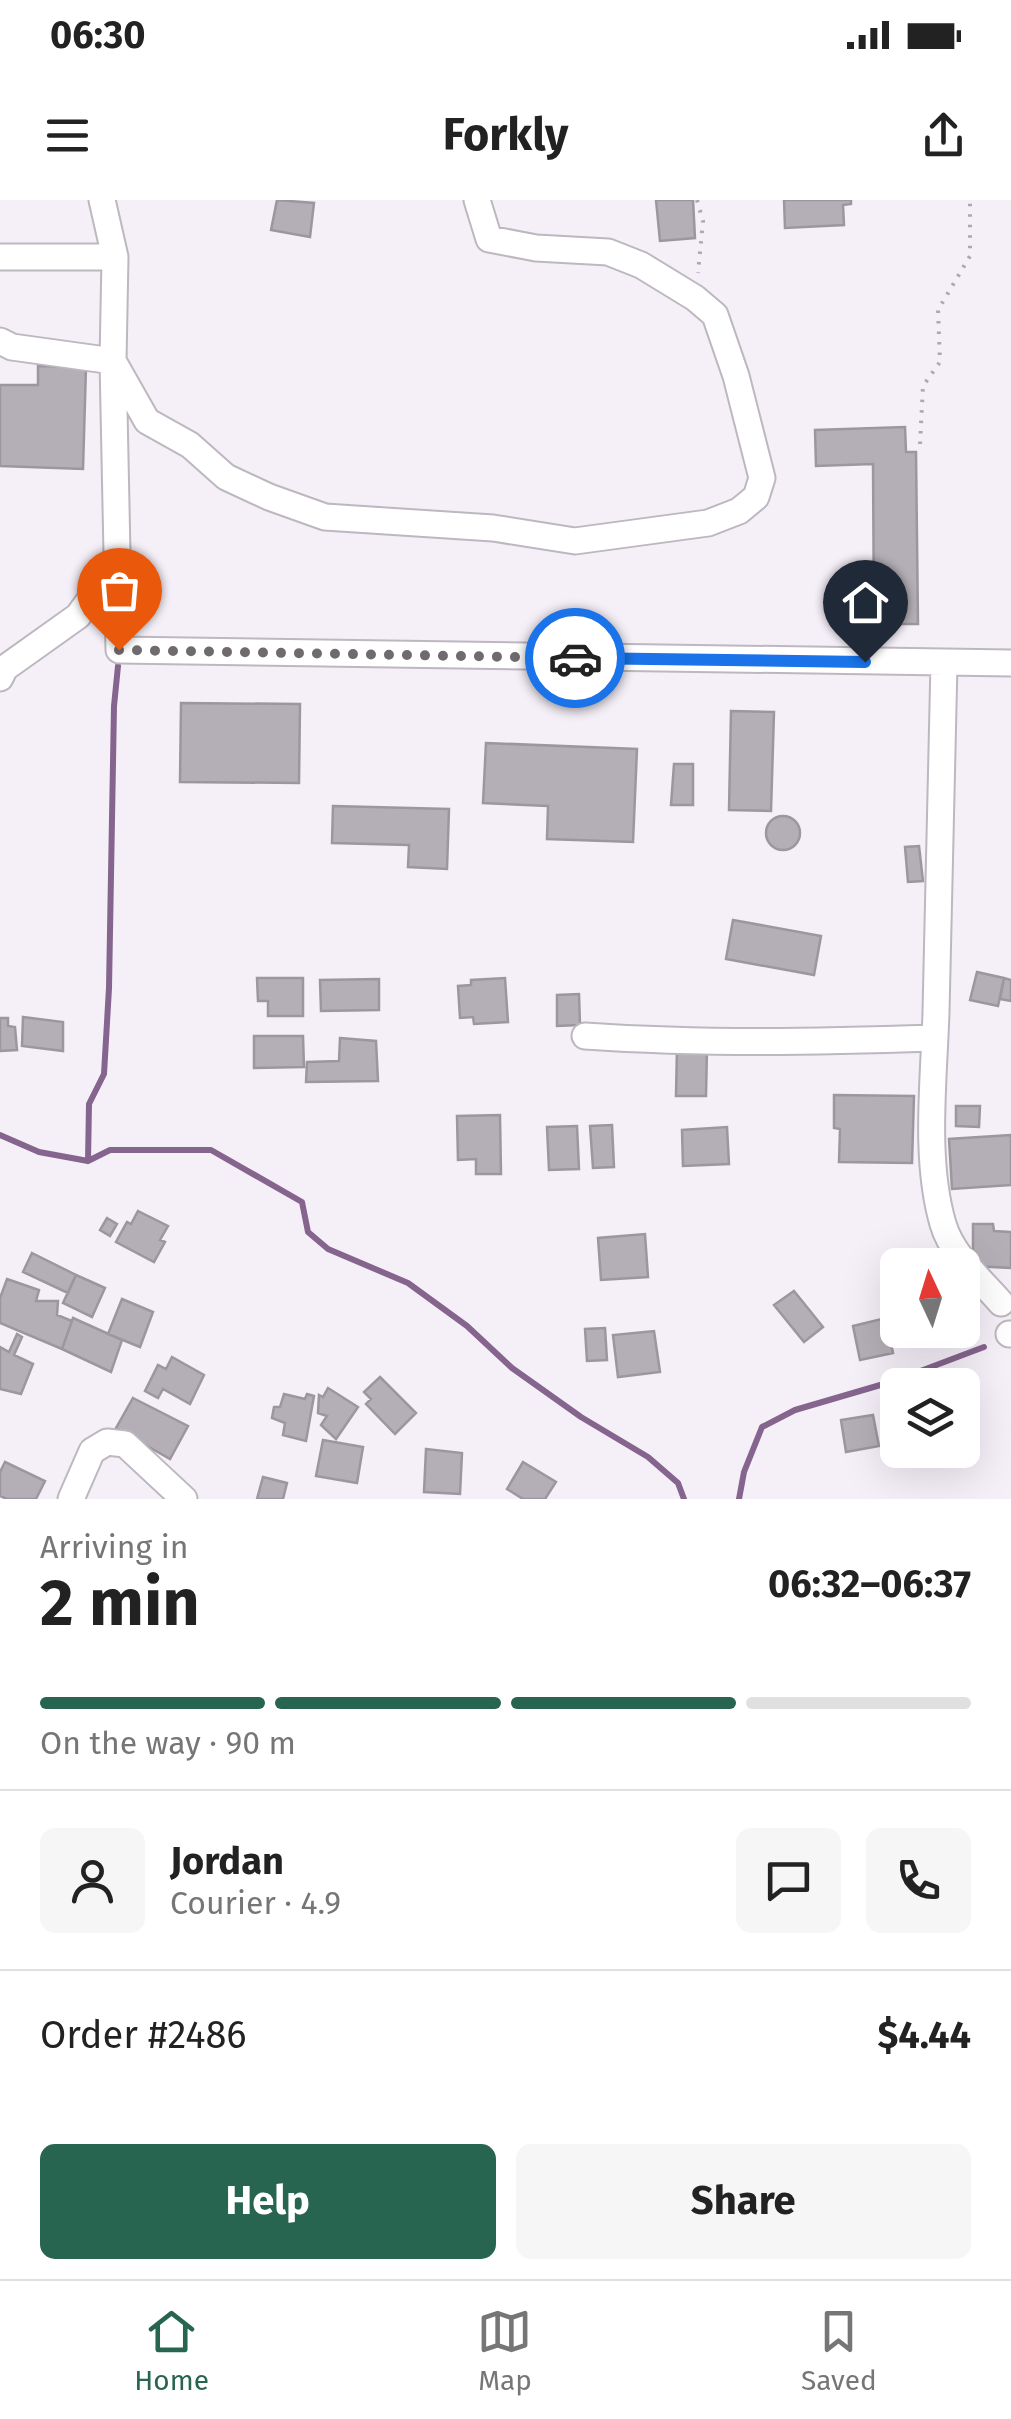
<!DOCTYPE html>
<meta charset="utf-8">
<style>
:root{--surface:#fff;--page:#f6f6f6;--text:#222;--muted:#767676;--line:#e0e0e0;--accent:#276551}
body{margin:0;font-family:"Fira Sans",sans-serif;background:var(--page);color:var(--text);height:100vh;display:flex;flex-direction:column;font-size:38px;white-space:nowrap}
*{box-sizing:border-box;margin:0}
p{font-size:32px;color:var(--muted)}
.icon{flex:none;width:55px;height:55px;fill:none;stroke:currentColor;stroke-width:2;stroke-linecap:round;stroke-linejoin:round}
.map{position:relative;height:1299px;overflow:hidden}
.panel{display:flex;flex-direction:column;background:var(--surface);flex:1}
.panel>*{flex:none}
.needle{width:65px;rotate:356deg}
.tools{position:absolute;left:880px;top:1048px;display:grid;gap:20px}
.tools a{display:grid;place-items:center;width:100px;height:100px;border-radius:15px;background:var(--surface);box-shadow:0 10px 40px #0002;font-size:50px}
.pin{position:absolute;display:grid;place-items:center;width:85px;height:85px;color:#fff;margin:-102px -42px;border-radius:50% 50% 50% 0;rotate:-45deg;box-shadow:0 0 10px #0007}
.pin .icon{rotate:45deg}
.courier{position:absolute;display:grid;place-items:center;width:100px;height:100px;margin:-50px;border:8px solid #1a73e8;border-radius:50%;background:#fff;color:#222;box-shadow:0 2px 12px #0007}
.overview em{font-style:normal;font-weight:700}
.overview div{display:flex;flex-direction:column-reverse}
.overview{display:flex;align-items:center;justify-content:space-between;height:170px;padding:0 40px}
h1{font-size:65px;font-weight:700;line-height:75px}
.bar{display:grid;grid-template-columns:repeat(4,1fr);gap:15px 10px;align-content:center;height:120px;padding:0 40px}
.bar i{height:12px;border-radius:8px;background:var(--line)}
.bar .selected{background:var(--accent)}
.bar p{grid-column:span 4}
.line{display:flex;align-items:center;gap:25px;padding:0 40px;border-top:2px solid var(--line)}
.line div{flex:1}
.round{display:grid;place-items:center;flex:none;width:105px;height:105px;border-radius:15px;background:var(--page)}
.cta{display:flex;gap:20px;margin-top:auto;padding:20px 40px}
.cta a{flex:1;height:115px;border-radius:15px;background:var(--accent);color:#fff;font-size:40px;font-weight:700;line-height:115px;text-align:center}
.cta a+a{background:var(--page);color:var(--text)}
.status{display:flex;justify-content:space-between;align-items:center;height:70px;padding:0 50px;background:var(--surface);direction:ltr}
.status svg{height:28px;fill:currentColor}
header{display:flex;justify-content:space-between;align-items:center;height:130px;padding:0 40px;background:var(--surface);font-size:45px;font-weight:700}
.tab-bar{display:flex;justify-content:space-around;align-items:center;height:140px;border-top:2px solid var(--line);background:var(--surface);font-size:28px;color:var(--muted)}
.tab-bar a{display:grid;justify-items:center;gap:5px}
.tab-bar .selected{color:var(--accent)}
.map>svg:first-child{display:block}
</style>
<div class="status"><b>06:30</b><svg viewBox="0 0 49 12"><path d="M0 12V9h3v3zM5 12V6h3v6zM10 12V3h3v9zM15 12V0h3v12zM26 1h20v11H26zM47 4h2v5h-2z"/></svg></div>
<header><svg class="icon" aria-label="menu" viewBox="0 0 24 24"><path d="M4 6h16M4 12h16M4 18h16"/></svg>Forkly<svg class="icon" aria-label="share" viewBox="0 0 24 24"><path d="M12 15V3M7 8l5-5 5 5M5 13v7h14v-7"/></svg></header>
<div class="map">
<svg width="1011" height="1299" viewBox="0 0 1011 1299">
<rect width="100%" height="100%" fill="#f5eff7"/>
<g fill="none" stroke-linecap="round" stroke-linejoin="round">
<path stroke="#85648e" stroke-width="6" d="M0,935L39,952L88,961L89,904L104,874L109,788L114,506L118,466
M88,961L110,950H211L302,1002L308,1032L328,1049L408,1083L467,1126L512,1168L581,1217L648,1257L678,1283L684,1299
M739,1299L744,1272L762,1227L795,1210L894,1181L984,1147"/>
</g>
<path fill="#b4afb6" stroke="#9c979e" stroke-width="2.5" d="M277,0L314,3L310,37L271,30Z
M656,0H693L695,38L660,41Z
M784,0H851V4L843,5L844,25L785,28Z
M38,166L86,167L83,269L0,266V185H38Z
M905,227L906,252H916L918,424H874L873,264L816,266L815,230Z
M181,503L300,504L299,583L180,582Z
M731,511L774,512L771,611L729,610Z
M486,543L637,549L633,642L547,639L548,606L483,603Z
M674,564H693V605H671Z
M333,606L449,609L447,669L408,667L409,645L332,643Z
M766 633a17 17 0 1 1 34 0a17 17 0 1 1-34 0Z
M919,646L923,681L908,682L905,647Z
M733,720L821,736L814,775L726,759Z
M977,772L1004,778L998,806L970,800Z
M257,778H303V816H268V801H258Z
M505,778L508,822L474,824L473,817L460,818L458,786L471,785V780Z
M1004,778L1011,780V801L1000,799Z
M379,779V810L321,811L320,780Z
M579,794L580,825L557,826V795Z
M23,817L63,822V851L22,846Z
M0,818H8V826L15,827L17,850L0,851Z
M254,836H303L304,867L254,868Z
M340,838L376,841L378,881L306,882L307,862L339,861Z
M677,847L707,848L706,896H676Z
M834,895L914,896L912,963L839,962L840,929L834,928Z
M956,906H980L979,927L956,926Z
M500,915L501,974H476V959L458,960L457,916Z
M612,925L614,967L593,968L590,926Z
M577,926L579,969L549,970L547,927Z
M727,927L729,964L683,966L682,930Z
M1011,935V985L952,989L949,939Z
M138,1011L168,1026L160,1040L165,1042L154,1062L116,1042L127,1022L131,1024Z
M107,1018L117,1024L110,1036L100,1030Z
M973,1024H993L994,1031L1011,1032V1068L973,1066Z
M645,1034L648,1077L601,1080L598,1038Z
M32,1053L76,1075L68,1093L23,1072Z
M76,1075L105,1088L92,1117L63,1103Z
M7,1079L39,1090L36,1101H58L57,1115L72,1121L62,1149L0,1123V1098Z
M794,1091L823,1127L804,1142L774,1105Z
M122,1099L153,1112L140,1147L108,1134Z
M73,1118L122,1140L111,1172L62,1149Z
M886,1118L893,1153L860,1160L853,1126Z
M605,1128L607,1160L587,1161L585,1129Z
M654,1131L660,1172L618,1177L613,1135Z
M17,1134L22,1137L14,1155L33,1164L21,1194L0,1189V1147L9,1152Z
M172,1157L204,1175L190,1204L163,1189L158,1198L145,1191L158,1165L166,1169Z
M380,1177L416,1213L395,1234L366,1204L371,1199L364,1192Z
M328,1188L358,1207L336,1239L321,1225L327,1216L318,1213L319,1195L323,1197Z
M284,1194L305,1199L307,1194L314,1196L306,1241L283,1235L285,1223L272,1218L274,1207H280Z
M133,1198L188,1226L170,1259L116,1228Z
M873,1215L879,1246L846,1252L841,1220Z
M323,1240L363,1247L357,1283L316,1276Z
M426,1249L462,1253L460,1294L424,1292Z
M5,1262L45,1281L36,1299H7L0,1296V1272Z
M523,1262L556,1282L545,1299H523L507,1289Z
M263,1277L287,1283L283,1299H257Z"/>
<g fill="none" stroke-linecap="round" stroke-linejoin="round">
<defs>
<path id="street" d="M102,0L115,57L113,161L119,450L1011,463
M0,57H115
M0,141L12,147L113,161L147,221L190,245L226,277L269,297L325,317L493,328L575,341L708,323L739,311L756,297L762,278L736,176L715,115L695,98L641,65L608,52L536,48L489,39L477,0
M944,463C941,579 939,696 936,812C934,879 924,959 943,1024C952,1055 981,1080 1001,1103
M0,478L5,468L78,416L117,362
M585,836C702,844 817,842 934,838
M1009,1134H1011
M71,1299L92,1251L107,1242L125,1244L184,1299"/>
</defs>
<use href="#street" stroke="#bdb7bf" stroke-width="29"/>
<path stroke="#ada8af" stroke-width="4" stroke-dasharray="2.5 8" stroke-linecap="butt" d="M697,0L703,21L698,73
M920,244L923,186L940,162L938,110L970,56V0"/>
<use href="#street" stroke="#fff" stroke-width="25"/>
</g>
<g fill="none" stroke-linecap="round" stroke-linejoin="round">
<path stroke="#6e6a6e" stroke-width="10" stroke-dasharray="0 18" d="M119,450L575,458"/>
<path stroke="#1a73e8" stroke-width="12" d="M575,458L865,462"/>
</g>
</svg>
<div class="tools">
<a><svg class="needle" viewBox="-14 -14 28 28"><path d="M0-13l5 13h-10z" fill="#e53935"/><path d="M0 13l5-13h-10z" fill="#767676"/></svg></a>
<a><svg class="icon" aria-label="layers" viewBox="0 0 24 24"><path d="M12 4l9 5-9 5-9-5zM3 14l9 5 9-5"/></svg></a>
</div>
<div class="pin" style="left:119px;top:450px;background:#ea580c"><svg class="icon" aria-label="bag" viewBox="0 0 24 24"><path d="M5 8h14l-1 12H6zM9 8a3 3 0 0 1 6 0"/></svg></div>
<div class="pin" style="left:865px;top:462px;background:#1f2937"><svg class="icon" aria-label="home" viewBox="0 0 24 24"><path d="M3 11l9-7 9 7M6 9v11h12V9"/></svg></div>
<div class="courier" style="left:575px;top:458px"><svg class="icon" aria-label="car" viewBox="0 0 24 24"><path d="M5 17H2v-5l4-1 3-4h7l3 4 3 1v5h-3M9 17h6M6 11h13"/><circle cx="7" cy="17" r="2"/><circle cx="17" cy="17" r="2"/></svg></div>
</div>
<section class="panel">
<div class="overview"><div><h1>2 min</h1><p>Arriving in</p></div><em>06:32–06:37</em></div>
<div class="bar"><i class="selected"></i><i class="selected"></i><i class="selected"></i><i></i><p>On the way · 90 m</p></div>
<div class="line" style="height:180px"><a class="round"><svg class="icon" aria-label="person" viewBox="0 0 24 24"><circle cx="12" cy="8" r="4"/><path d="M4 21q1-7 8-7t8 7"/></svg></a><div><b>Jordan</b><p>Courier · 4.9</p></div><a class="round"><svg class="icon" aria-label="chat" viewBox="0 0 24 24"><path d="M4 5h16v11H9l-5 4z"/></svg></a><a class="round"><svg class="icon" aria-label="phone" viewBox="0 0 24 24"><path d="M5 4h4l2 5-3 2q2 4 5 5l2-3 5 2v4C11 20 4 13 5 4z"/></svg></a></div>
<div class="line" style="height:130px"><div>Order #2486</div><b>$4.44</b></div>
<div class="cta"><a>Help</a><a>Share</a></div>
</section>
<nav class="tab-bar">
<a class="selected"><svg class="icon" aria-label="home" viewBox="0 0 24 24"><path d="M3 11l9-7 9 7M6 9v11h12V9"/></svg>Home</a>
<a><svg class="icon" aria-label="map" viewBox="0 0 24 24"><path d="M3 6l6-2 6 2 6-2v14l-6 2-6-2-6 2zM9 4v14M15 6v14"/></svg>Map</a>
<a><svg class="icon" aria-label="saved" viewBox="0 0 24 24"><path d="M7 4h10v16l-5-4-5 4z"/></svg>Saved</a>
</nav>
